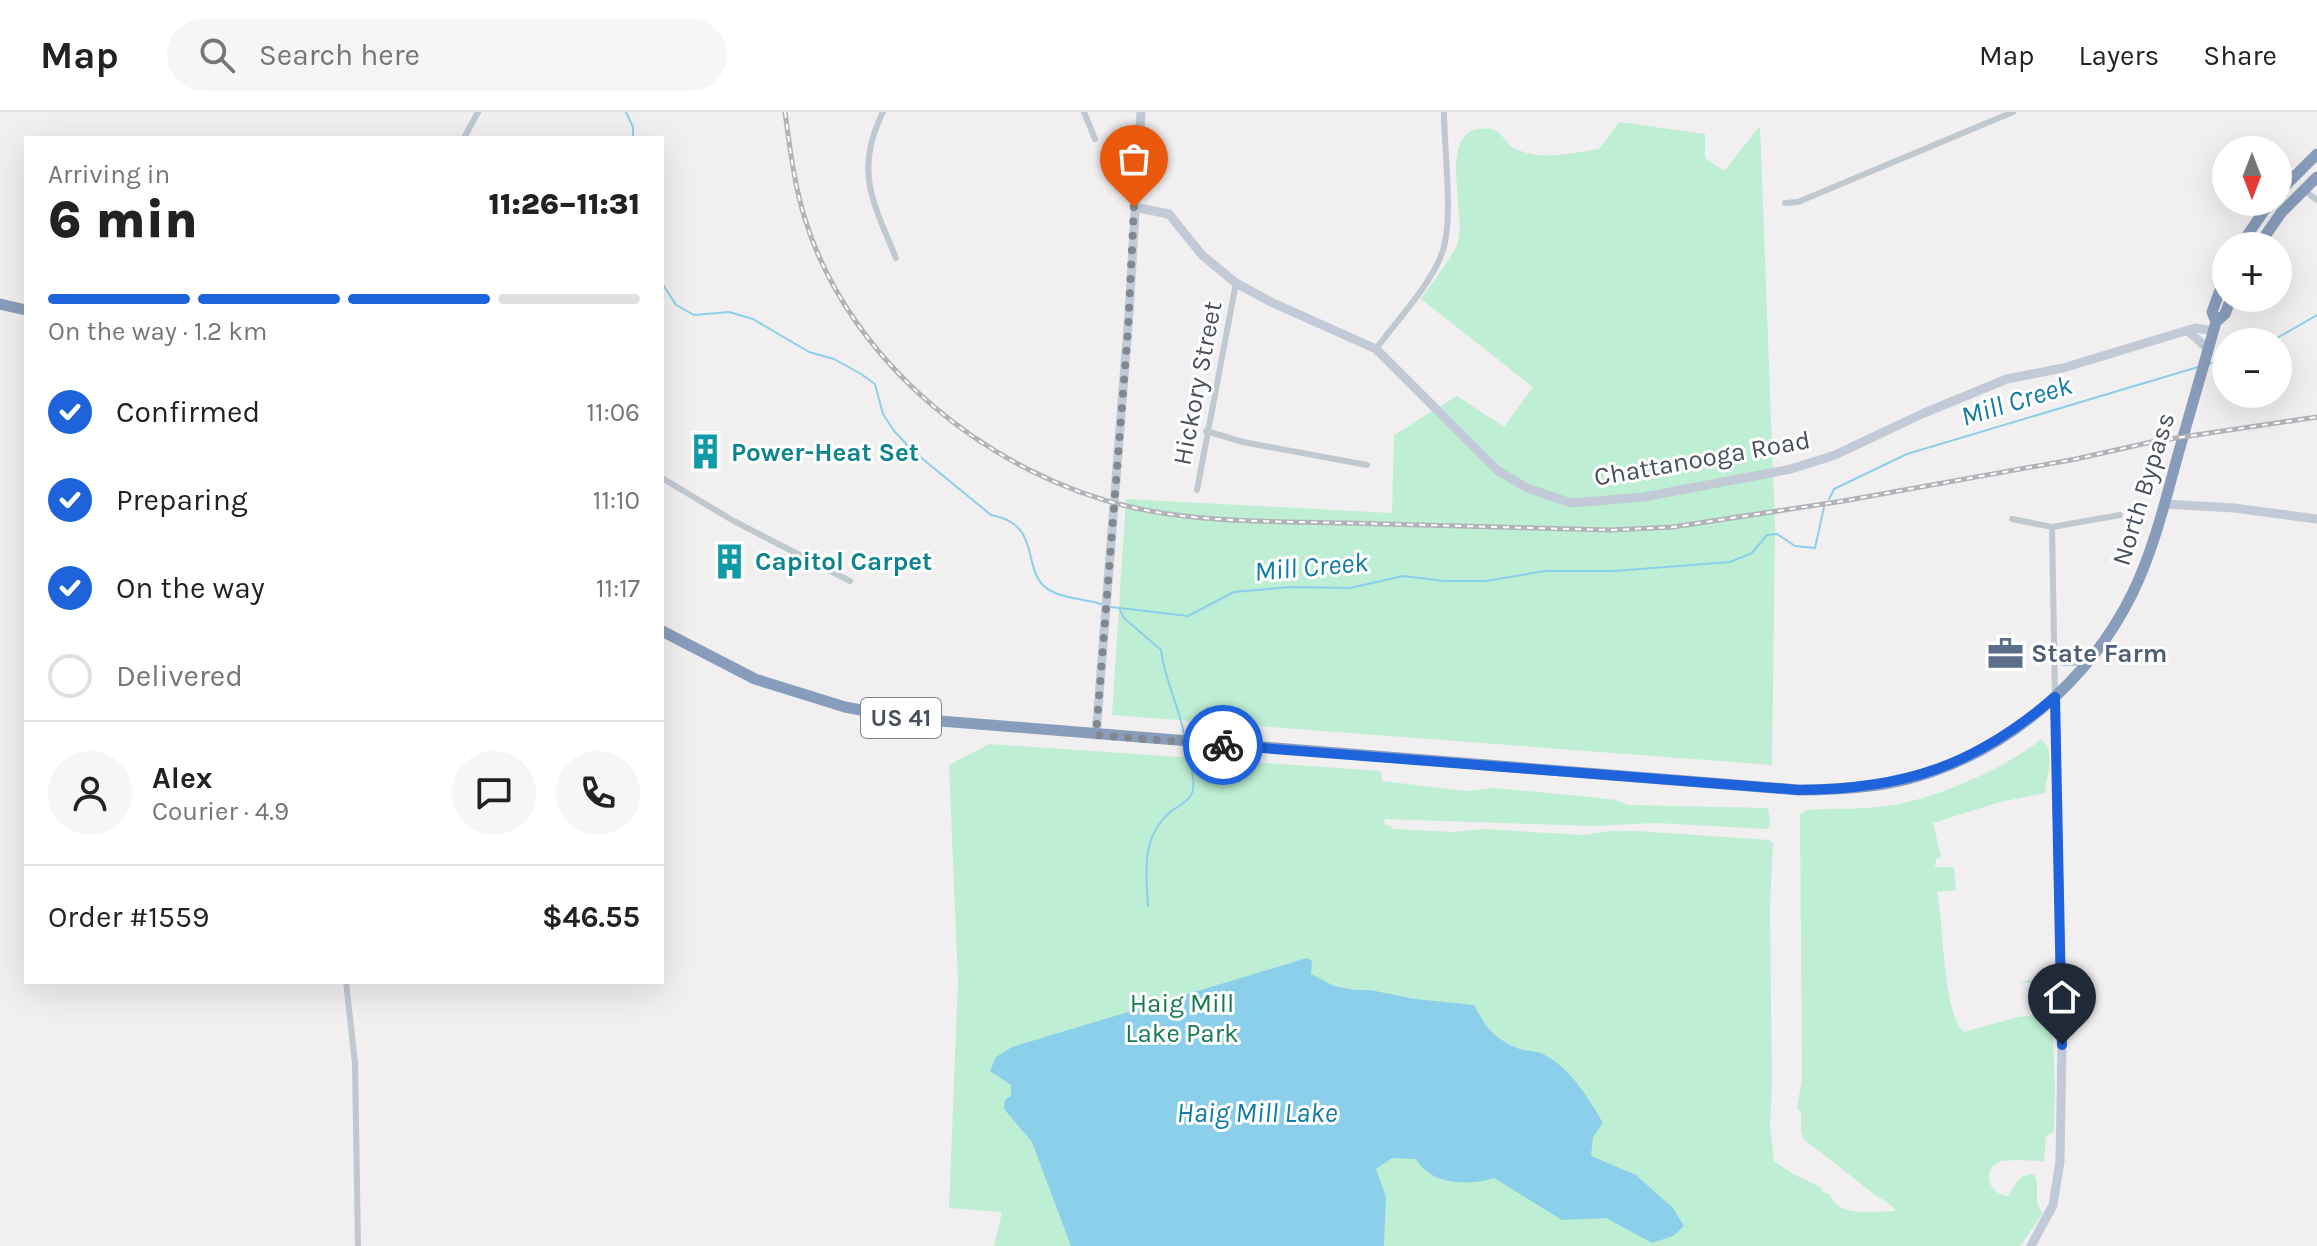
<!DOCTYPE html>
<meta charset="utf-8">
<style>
:root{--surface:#fff;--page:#f6f6f6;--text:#222;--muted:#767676;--line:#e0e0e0;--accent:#1e62dc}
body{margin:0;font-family:Karla,sans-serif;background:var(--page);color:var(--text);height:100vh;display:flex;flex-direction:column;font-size:30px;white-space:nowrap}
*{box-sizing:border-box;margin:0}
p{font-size:26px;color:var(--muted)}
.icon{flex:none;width:44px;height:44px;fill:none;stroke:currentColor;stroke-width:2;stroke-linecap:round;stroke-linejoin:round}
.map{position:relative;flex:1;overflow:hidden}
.sheet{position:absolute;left:24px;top:24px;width:640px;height:848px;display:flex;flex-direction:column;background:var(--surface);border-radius:0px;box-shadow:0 8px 32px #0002}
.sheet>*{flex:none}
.needle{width:52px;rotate:180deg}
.tools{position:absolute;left:2212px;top:24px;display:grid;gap:16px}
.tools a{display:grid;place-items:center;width:80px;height:80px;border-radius:50%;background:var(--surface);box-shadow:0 8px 32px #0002;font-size:40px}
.pin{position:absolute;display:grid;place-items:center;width:68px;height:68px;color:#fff;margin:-82px -34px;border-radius:50% 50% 50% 0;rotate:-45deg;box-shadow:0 0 8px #0007}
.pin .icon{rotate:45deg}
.courier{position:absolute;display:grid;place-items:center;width:80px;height:80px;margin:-40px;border:6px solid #1e62dc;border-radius:50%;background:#fff;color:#222;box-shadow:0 2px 10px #0007}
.head em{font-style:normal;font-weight:800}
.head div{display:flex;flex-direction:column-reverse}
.head{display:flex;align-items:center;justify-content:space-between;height:136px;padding:0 24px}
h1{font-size:52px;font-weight:800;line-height:60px}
.bar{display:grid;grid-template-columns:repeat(4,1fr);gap:12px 8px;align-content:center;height:96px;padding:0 24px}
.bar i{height:10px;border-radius:6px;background:var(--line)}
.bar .selected{background:var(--accent)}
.bar p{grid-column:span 4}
.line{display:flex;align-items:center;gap:20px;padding:0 24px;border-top:2px solid var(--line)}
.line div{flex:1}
.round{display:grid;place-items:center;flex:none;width:84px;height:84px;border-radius:42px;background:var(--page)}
ol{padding:0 24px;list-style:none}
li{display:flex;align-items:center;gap:24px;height:88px}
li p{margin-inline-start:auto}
li .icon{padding:8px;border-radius:50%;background:var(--accent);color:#fff;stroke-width:4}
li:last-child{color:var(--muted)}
li i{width:44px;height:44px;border:4px solid var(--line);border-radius:50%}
header{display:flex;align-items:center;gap:48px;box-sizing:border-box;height:112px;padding:0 40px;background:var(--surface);border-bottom:2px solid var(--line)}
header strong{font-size:38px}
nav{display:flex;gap:44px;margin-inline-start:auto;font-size:28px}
.search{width:560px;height:72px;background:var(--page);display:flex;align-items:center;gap:20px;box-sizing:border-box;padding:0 28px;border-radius:44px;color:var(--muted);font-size:30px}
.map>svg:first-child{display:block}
</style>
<header>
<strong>Map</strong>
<div class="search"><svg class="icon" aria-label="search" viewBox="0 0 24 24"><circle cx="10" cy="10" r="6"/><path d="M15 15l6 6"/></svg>Search here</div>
<nav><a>Map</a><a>Layers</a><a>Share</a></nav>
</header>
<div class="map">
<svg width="2317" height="1134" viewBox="0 0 2317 1134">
<rect width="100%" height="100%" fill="#f1efef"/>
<path fill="#beeed4" d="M1619,10L1705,22V46L1724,59L1760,14L1775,414L1772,653L1112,603L1126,387L1392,401L1394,323L1457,284L1504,315L1533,275L1421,187C1430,173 1454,144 1458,130C1467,102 1433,8 1491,17C1503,19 1504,31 1514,36C1541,50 1570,41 1599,37Z
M2041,627C2056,640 2047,663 2045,681L2000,690L1933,711L1941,745L1936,747L1935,755H1954L1956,778L1937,780C1944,812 1942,899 1964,920L2018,905L2051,901L2050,898L2038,900L2035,882L2039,881L2037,870L2018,871L2039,866L2050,867L2054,872L2056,901H2052L2055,977L2054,1020L2046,1024L2044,1049C2035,1049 2006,1047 1999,1050C1983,1055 1986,1082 2008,1084C2014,1074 2022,1059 2035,1063C2040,1077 2032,1090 2043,1101L2020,1134H994L1002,1100L949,1096L958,870L949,653L989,632L1381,659L1382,669L1465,679L1494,676L1581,684L1616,688L1628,693L1768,696L1770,712L1768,717L1655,711L1594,714L1384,707L1385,713H1389L1393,717L1454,720L1483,717L1583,723L1612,719H1636L1769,728L1773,731L1770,794L1772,973L1770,1013L1774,1049L1793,1062L1820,1075L1823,1080L1830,1083C1839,1107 1876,1099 1896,1099C1890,1090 1880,1087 1871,1080C1849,1062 1827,1045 1804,1028L1801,1020V1000L1797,997L1802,966L1800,702L1807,698C1836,696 1865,698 1894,693C1937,686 2008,655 2041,627Z"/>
<path fill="#8ccfea" d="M1307,846L1312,849L1311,862L1334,874L1355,878H1370L1415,887L1474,893C1485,914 1493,926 1517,936C1524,939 1533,938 1541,941C1569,954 1588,985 1603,1011L1593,1025L1591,1044L1636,1063L1673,1096L1684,1114L1673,1124L1652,1131L1606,1106L1562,1108L1494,1066C1470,1074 1430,1073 1416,1047L1392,1046L1376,1057L1386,1085L1384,1134H1071L1032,1030L1004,997L1005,988L1011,984V973L990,959L996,945L1012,935Z"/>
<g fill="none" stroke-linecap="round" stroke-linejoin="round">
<path stroke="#8ccfea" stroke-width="2" d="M626,0L633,15V26
M662,171L676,193L694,203L729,200L753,207L809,240L834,247L861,262L875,272L883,302L894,319L913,339L991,403C1047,413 1017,464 1053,480C1067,487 1086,487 1101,492
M2270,230L2317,203
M2208,252L2226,247
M1829,387L1834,377L1907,342L2198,255
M1111,495L1188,504L1234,480L1291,475L1350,476L1403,464L1444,469H1486L1545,459H1614L1730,450L1752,441L1767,423L1777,422L1795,434L1815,436L1824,395
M1120,498L1124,506L1161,538C1164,566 1179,594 1184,622
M1148,794C1146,759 1141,727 1169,701C1176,695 1189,690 1192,681C1197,669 1188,645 1186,633"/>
<path stroke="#c0c8d0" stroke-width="6" d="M883,0C854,59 873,90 896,146
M1084,0L1095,27
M464,26L478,0
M2304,78L2317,88
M1785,91L1798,90L2013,0
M1376,237C1395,211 1432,171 1442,141C1454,109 1444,37 1444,0
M1206,319L1243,330L1367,353
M662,366L732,408L850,469
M1197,378L1236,171
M2012,407L2052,415L2120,403
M2052,415L2055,584
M346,870L355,951L358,1134"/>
<path stroke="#c2cad7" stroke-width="9" d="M1134,95L1169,102L1202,143L1236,171L1271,190L1376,237L1497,358L1527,376L1571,391L1644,385L1791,357L1835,343L1924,301L2007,267L2063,256L2195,216L2214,219
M2188,219L2208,237
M2165,392L2234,396L2317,407
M1096,623L1129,201L1141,0
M2031,1134L2053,1093L2060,1049L2062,933L2055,585"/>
<path stroke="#afbccd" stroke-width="10" d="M2055,541L2065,549L2090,548"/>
<path stroke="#889dbc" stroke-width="11" d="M2278,81L2317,42
M2240,134L2270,90
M2258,134L2281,101L2317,65
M0,192L26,198
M2216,210L2212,200L2226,162
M2216,210L2225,202L2231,186
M662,519L755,567L845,595L903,606L1799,678C1843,678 1889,675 1931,660C2022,629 2101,555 2139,467C2157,425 2167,382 2179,339C2191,296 2204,253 2216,210"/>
<defs>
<path id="rail" d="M785,0C790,36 794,72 805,107C849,250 990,364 1135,396C1204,411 1275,409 1345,411C1434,413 1522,416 1611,418L1673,415L1843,389L2076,347L2156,329L2317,305"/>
</defs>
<use href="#rail" stroke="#b1b3b9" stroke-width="5"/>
<use href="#rail" stroke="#fff" stroke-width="2" stroke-dasharray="6" stroke-linecap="butt"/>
</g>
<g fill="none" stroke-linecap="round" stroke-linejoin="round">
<path stroke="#82888f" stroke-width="8" stroke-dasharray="0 14.4" d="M1134,95L1128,218L1096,623L1223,633"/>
<path stroke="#1e62dc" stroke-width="10" d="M1223,633L1799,678C1905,677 1974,654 2055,585L2062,933"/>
</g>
<defs>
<symbol id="building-bare" viewBox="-9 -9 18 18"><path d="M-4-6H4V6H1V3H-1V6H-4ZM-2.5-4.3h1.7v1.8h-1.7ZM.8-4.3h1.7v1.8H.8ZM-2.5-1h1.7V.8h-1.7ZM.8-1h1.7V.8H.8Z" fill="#0f9aa8" stroke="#fff" stroke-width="2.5" paint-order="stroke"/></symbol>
<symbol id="office-bare" viewBox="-9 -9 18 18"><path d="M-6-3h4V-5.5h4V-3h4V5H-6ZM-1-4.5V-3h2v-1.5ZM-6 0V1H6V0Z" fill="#5c6f8a" stroke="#fff" stroke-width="2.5" paint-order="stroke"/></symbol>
</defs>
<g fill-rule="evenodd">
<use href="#building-bare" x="680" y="314" width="51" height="51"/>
<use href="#building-bare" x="704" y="424" width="51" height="51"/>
<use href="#office-bare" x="1980" y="516" width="51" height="51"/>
</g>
<g text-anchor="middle" stroke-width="6" stroke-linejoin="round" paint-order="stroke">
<rect fill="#fff" stroke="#7e848d" stroke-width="2" x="861" y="586" width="80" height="40" rx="6"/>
<g font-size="24" font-weight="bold" fill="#47505c">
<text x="901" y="614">US 41</text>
</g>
<g font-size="26" fill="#47505c" stroke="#fff">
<text transform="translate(1197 271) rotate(-79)" y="9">Hickory Street</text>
<text transform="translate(1702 346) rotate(-10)" y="9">Chattanooga Road</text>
<text transform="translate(2143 377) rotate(-73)" y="9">North Bypass</text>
</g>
<g font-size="26" font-weight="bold" fill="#0d838f" stroke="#fff" text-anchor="start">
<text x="731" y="349">Power-Heat Set</text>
<text x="755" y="458">Capitol Carpet</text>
</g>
<g font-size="26" font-weight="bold" fill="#4e5e75" stroke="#fff" text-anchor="start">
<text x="2031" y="550">State Farm</text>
</g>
<g font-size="26" fill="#197b52" stroke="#fff">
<text x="1182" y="900">Haig Mill<tspan x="1182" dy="30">Lake Park</tspan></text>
</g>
<g font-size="28" font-style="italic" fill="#107ba6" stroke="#fff">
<text transform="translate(2016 288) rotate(-17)" y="10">Mill Creek</text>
<text transform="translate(1311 454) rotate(-5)" y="10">Mill Creek</text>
<text x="1257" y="1010">Haig Mill Lake</text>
</g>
</g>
</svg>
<div class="tools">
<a><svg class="needle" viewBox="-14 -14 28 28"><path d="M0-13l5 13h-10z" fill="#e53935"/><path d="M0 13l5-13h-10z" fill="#767676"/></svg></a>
<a>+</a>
<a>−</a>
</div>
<div class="pin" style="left:1134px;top:95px;background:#ea580c"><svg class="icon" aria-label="bag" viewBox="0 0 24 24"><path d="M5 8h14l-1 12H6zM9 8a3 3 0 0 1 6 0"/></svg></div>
<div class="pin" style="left:2062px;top:933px;background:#1f2937"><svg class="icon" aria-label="home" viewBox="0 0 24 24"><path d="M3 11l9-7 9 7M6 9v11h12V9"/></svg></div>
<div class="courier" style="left:1223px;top:633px"><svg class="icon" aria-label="bike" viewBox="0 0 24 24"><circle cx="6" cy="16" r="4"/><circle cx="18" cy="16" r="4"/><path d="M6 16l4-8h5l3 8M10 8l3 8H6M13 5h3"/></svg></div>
<section class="sheet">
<div class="head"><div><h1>6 min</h1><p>Arriving in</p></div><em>11:26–11:31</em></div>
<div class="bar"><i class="selected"></i><i class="selected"></i><i class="selected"></i><i></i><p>On the way · 1.2 km</p></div>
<ol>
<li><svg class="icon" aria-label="check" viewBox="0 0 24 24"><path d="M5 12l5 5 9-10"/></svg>Confirmed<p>11:06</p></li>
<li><svg class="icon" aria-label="check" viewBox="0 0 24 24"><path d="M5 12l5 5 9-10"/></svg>Preparing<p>11:10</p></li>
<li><svg class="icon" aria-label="check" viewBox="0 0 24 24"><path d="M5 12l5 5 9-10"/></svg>On the way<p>11:17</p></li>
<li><i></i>Delivered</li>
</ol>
<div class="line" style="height:144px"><a class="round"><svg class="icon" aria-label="person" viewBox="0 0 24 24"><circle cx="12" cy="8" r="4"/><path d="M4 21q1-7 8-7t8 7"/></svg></a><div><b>Alex</b><p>Courier · 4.9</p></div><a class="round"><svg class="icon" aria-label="chat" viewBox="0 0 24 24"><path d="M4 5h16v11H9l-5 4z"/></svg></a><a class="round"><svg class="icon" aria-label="phone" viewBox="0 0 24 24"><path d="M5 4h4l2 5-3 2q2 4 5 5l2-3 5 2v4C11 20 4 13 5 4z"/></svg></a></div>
<div class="line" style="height:104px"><div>Order #1559</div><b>$46.55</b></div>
</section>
</div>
